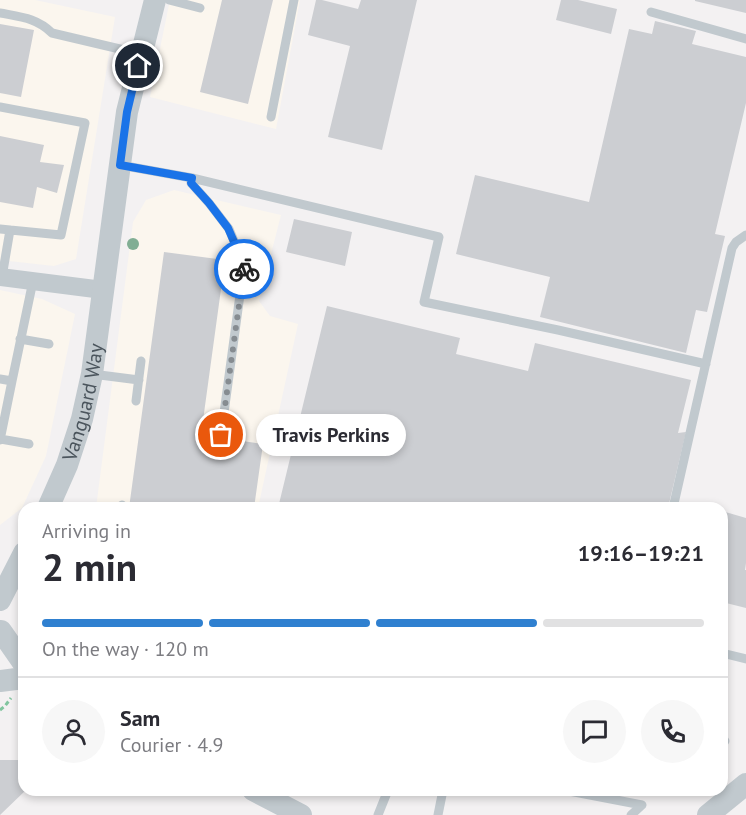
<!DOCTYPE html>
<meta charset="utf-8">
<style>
:root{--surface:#fff;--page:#f7f7f7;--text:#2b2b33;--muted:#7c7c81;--line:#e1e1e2;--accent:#2f80d0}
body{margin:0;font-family:"PT Sans",sans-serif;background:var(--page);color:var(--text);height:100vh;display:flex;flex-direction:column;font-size:22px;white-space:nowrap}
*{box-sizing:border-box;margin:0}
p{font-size:20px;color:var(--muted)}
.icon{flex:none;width:33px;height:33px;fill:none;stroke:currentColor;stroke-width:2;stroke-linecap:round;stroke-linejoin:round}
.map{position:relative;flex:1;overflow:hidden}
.side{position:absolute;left:18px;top:502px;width:710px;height:294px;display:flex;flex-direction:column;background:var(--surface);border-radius:18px;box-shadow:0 3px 9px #0003}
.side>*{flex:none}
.pin{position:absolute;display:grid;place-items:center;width:51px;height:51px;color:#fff;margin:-26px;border:3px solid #fff;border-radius:50%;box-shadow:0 2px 6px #0007}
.courier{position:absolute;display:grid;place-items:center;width:60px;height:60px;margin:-30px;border:4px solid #1a73e8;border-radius:50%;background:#fff;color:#222;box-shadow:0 2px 8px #0007}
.bubble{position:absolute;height:42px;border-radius:21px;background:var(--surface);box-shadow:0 3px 9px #0003;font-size:20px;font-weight:700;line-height:42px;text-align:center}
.overview em{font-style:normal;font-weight:700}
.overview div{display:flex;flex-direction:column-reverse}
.overview{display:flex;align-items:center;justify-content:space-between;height:102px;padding:0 24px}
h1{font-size:39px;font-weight:700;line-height:45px}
.bar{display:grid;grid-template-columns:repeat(4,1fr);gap:9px 6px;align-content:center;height:72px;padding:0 24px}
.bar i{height:8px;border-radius:4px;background:var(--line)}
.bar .active{background:var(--accent)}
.bar p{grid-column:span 4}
.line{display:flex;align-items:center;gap:15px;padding:0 24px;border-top:2px solid var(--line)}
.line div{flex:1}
.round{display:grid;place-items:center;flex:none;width:63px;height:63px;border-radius:32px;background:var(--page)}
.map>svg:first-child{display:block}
</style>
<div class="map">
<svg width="746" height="815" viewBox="0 0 746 815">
<rect width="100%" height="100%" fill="#f3f1f2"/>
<path fill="#fbf6ee" d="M0,0H35L115,17L76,259L54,266L0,260Z
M170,0H300L276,129L150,97Z
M174,190L281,215L259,301L270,316L298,324L258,508H96L133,222L146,200Z
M0,290L42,299L75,314L46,456L22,508L0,525Z"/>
<path fill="#ccced2" d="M222,0H273L248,104L200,92Z
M316,0H322L358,9L361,0H417L382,150L328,137L350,46L308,35Z
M561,0H578L617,9L611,34L556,20Z
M695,0H746V13L695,1Z
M655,21L696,31L692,44L746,57V103L715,234L725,236L707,312L696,310L686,353L540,317L550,277L456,254L475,175L589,202L629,29L652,34Z
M0,24L34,30L21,97L0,93Z
M0,136L44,145L40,162L64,165L57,193L37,187L33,208L0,202Z
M294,219L352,232L345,266L286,252Z
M164,252L225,260L201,435L263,444L254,508H129Z
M327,306L460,338L456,354L528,371L535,343L691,380L678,433L686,432L668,508H278Z
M722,511L746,518V563L745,570H746V608L722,602Z
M0,760H24V790H26L0,815Z"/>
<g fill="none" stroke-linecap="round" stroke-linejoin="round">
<path stroke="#81c59f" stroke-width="3" stroke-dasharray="4.5 3" stroke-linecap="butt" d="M0,710L5,706L11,698"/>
<path stroke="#c1c9ce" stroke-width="9" d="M169,0L200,8
M651,12L746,39
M0,13C21,17 37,18 52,33L141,54
M0,107L85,123L61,235L0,229
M271,117L294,0
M120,165L192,178L439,237L424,302L558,330L706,364
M192,178L191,183L209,203L229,229L244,265L221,435
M2,277L10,230
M20,339L49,344
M92,374L139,380
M0,379L12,381L33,281
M136,401L141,361
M0,439L29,444
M0,440L12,381
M121,508L122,505
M673,508L732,248L736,242L746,235
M722,653L746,659
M722,741H725
M564,790L642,805
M664,791V790
M378,815L388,790
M438,815L443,790
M631,815L642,805"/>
<path stroke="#c1c9ce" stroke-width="18" d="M0,277L103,290"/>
<g stroke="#c1c9ce" stroke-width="22">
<path id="s1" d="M48,508L67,465L82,419L92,374L127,112L155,0"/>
<path d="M0,600L24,553"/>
<path d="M1,631L24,664"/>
<path d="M0,681L24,678"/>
<path d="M253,790L301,815"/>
<path d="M708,815L746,784"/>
</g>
</g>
<circle fill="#81ae94" cx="133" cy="244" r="6"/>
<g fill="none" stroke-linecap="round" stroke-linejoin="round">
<path stroke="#868c91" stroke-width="6" stroke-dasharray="0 10.8" d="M221,435L244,269"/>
<path stroke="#1a73e8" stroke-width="8" d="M138,66L127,112L120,165L192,178L191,183L209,203L228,228L244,265V269"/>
</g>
<g text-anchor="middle" stroke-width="5" stroke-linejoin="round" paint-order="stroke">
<g font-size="20" fill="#4b555d" stroke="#fff">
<text dy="7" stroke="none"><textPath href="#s1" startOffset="112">Vanguard Way</textPath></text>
</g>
</g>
</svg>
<div class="pin" style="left:221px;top:435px;background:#ea580c"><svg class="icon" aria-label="bag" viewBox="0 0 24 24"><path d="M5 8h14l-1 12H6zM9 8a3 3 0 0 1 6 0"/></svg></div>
<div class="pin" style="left:138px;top:66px;background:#1f2937"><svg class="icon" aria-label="home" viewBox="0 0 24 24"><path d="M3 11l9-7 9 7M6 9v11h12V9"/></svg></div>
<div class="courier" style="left:244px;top:269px"><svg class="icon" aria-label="bike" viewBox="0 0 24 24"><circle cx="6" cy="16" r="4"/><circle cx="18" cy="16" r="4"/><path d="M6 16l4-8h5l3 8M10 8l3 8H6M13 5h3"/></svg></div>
<div class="bubble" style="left:256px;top:414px;width:150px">Travis Perkins</div>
<section class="side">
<div class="overview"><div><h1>2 min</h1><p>Arriving in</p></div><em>19:16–19:21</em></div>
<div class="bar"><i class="active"></i><i class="active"></i><i class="active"></i><i></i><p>On the way · 120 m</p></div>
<div class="line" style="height:108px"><a class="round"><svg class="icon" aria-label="person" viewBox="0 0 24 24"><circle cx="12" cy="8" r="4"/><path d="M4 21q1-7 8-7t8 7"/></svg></a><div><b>Sam</b><p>Courier · 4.9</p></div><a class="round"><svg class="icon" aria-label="chat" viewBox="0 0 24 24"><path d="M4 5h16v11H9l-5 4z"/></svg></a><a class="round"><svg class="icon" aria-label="phone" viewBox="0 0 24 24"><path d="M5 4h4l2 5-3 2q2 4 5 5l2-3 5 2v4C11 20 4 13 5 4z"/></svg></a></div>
</section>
</div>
